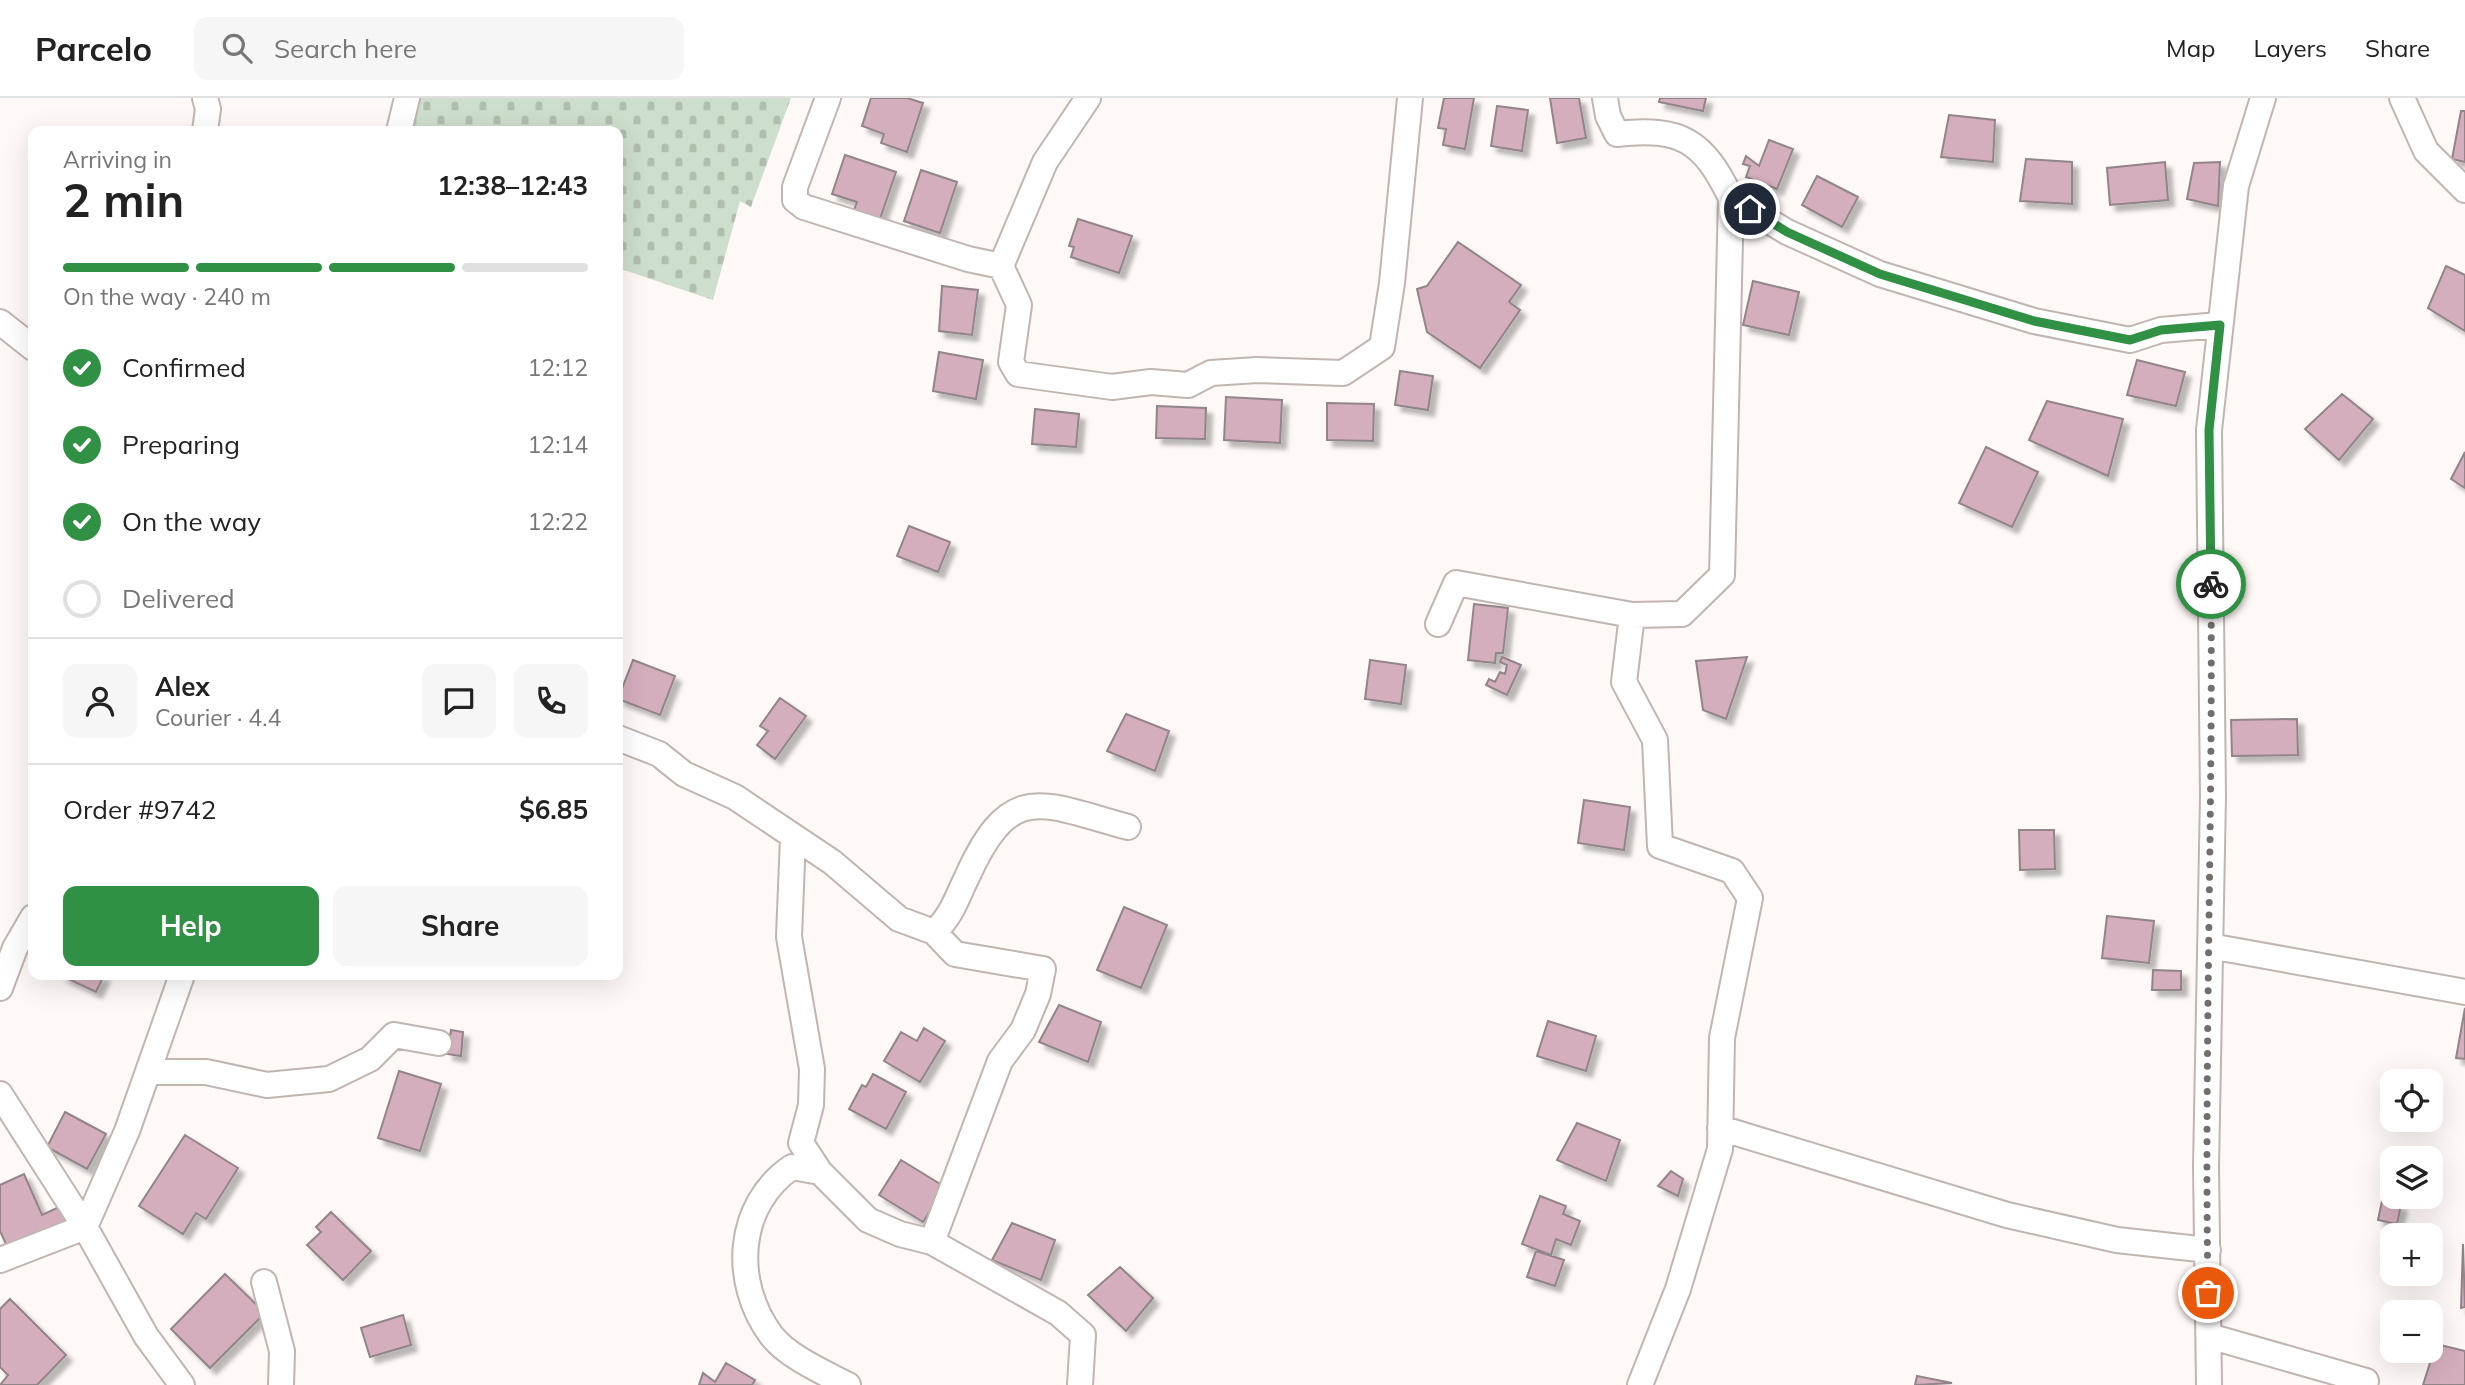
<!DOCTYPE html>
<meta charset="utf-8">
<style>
:root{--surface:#fff;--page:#f6f6f6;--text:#222;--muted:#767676;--line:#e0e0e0;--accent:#309044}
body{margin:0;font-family:Mulish,sans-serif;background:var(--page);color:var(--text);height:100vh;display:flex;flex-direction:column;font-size:26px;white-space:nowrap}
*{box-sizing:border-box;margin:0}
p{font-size:23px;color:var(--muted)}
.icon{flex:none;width:38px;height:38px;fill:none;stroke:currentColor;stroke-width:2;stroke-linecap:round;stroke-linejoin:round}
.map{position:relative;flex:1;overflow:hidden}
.sheet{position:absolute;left:28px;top:28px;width:595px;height:854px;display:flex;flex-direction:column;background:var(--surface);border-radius:14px;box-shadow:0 7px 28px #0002}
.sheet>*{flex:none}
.buttons{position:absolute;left:2380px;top:971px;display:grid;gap:14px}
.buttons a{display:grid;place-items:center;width:63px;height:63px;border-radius:14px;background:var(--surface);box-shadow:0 7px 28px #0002;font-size:35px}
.pin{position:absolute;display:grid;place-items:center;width:60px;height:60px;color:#fff;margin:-30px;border:4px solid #fff;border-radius:50%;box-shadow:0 2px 7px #0007}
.courier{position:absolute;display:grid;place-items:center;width:70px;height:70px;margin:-35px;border:5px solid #309044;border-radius:50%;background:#fff;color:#222;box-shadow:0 2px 9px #0007}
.head em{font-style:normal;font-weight:700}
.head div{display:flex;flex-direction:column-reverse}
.head{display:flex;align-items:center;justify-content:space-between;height:119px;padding:0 35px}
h1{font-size:46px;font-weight:700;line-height:52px}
.bar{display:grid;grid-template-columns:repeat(4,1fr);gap:10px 7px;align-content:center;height:84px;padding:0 35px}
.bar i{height:9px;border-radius:5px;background:var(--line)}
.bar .active{background:var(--accent)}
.bar p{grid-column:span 4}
.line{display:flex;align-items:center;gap:18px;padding:0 35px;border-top:2px solid var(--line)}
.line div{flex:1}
.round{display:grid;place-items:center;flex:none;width:74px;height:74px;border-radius:14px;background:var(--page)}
ol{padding:0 35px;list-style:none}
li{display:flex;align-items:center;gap:21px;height:77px}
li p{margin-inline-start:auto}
li .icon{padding:7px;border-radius:50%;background:var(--accent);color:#fff;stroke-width:4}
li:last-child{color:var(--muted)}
li i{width:38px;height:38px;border:4px solid var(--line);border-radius:50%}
.button{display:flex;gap:14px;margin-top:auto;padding:14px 35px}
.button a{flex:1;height:80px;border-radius:14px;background:var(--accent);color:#fff;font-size:28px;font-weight:700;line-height:80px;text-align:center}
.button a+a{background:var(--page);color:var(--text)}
header{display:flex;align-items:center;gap:42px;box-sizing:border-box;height:98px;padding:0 35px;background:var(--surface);border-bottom:2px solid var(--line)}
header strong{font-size:33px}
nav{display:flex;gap:38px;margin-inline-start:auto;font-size:24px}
.search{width:490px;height:63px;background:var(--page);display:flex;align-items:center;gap:18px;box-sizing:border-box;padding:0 24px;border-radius:14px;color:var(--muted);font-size:26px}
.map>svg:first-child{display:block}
</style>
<header>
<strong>Parcelo</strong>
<div class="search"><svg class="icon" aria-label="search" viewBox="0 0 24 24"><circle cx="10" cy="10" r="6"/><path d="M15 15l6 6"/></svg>Search here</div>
<nav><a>Map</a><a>Layers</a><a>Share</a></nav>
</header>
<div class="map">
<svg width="2465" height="1287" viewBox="0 0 2465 1287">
<defs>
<pattern id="cemetery-stones" width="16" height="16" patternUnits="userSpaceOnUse" patternTransform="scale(1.75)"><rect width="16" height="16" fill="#cedecc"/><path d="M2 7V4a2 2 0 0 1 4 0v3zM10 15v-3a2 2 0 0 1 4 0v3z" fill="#b1beaf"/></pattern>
<filter id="shadow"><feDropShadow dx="6" dy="6" stdDeviation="2" flood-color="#0004"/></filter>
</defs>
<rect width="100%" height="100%" fill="#fef8f6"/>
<path fill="url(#cemetery-stones)" d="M413,0H791L751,109L740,103L713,202L618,170V33H407Z"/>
<path fill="#d5aebe" stroke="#91858a" stroke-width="2" filter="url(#shadow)" d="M871,0H907L923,5L907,54L881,45L884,36L862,28Z
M1444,0H1474L1465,51L1443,47L1446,31L1438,30Z
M1550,0H1579L1586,40L1557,45Z
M1660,0H1706L1703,13L1659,4Z
M1497,8L1528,12L1522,53L1491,48Z
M2461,13H2465V64L2452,61Z
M1949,17L1995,22L1993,64L1941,59Z
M1769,42L1793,51L1777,91L1746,79L1750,68L1743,66L1746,58L1759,68Z
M845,57L896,74L879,124L853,115L857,104L832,96Z
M2026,61L2072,64V106L2020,103Z
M2165,64L2168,102L2110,107L2107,70Z
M2220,64L2218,108L2187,101L2194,65Z
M921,72L957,84L940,135L904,123Z
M1817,78L1858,99L1842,129L1802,107Z
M1078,121L1132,138L1119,175L1071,159L1074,149L1069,148Z
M1458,144L1521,187L1509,204L1520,212L1480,270L1427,234L1417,191L1427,188Z
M2446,168L2465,177V233L2428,210Z
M1753,183L1799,194L1789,237L1743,227Z
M942,188L978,192L972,237L939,233Z
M939,254L983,262L976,301L933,293Z
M2137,262L2185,274L2176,308L2127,297Z
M1400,273L1433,278L1428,312L1395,307Z
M2342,296L2373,321L2339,362L2305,331Z
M1226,299L1282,302L1280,345L1224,342Z
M2047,303L2123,321L2108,378L2029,342Z
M1327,305L1374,306L1373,343L1327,342Z
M1157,308L1206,310L1205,341L1156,340Z
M1035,311L1079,316L1076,349L1032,346Z
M1986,349L2038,374L2012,429L1959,405Z
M2465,354V390L2451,381Z
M909,428L950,444L938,474L897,458Z
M1474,506L1508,510L1503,555H1496L1495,565L1468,562Z
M1502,559L1521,567L1507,597L1486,587L1489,581L1495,584L1500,574L1505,576L1507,567L1500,564Z
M1747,559L1726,621L1703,612L1696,563Z
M633,562L675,578L660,617L618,601Z
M1370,562L1406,567L1401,606L1365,601Z
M780,600L806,618L775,661L757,647L768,633L760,628Z
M1126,616L1169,633L1155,673L1107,653Z
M2297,621L2298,657L2232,658L2231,622Z
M1584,702L1630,709L1624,752L1578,745Z
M2019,732H2054L2055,771L2020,772Z
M1124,809L1167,827L1141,890L1097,872Z
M2107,818L2154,823L2149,865L2102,860Z
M2153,872L2181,873V892H2152Z
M60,877H104L96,894Z
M1059,907L1101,924L1088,964L1039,944Z
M2465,910V961L2456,960Z
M1548,923L1596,938L1586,973L1537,958Z
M924,930L945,943L920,984L884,963L901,934L917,943Z
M451,932L463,934L461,958L447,956Z
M399,973L441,986L420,1053L378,1040Z
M873,976L906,994L886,1031L849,1011L862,987L866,989Z
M65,1014L106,1036L87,1071L47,1049Z
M1577,1025L1620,1042L1606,1083L1557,1062Z
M185,1037L238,1070L206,1121L196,1115L183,1136L139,1108Z
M901,1062L945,1089L923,1124L879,1097Z
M1671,1073L1683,1081L1678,1098L1658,1088Z
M24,1076L42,1117L61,1108L69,1128L10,1155L0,1133V1087Z
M1540,1098L1566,1108L1563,1116L1580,1123L1571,1147L1556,1141L1551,1157L1522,1146Z
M2382,1103L2401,1107L2397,1126L2378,1122Z
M331,1114L371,1153L343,1182L307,1147L321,1134L316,1129Z
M1012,1125L1055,1142L1041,1182L992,1162Z
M2463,1146L2465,1209L2461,1210Z
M1536,1153L1564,1162L1555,1188L1527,1179Z
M1120,1169L1153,1200L1126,1233L1088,1197Z
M225,1176L265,1215L210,1270L171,1231Z
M10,1201L66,1257L37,1287H0L8,1277L0,1269V1211Z
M403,1217L411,1247L370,1259L361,1230Z
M2436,1246L2465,1253V1287H2423Z
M726,1265L755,1282L752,1287H699L703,1275L715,1284Z
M1917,1278L1952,1285L1915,1287Z"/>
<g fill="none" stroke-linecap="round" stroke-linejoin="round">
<defs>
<path id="minor" d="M205,0L208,11L205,33
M828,0L795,89V102L804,109L968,161L1001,168L1019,207L1011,264L1018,276L1112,289L1151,284L1188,287L1211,275L1257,272L1343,275L1382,249L1392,185L1410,0
M1605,0L1608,18L1617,36C1681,29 1703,42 1731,100L1722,477L1682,516L1632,517L1624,584L1655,642L1660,748L1732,773L1750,800L1722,940L1720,1051L1678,1191L1640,1287
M2402,0L2426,53L2465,92
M399,33L407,0
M1731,100L1787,134L1880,176L2034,223L2130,242L2161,232L2219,227
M1001,168L1045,64L1088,0
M0,224L33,250
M1438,526L1456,485L1632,517
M618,640L659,656L684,676L735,699L832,764L899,821L934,834C952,818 957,799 967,779C1011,681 1042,706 1128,729
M793,739L789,839L812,971L811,1007L801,1045L820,1074L868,1122L900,1136L932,1144L1058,1215L1083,1237L1080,1287
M2210,848L2465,894
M0,890L15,850L33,819
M148,974H206L267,987L329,981L370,961L394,937L439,945
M0,996L85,1129L146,1238L182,1287
M1720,1030L2007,1117L2117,1142L2208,1152
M820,1074L792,1069C736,1107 732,1184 771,1237C788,1259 823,1274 848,1287
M932,1144L1000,963L1023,932L1038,896L1043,871L955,856L934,834
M0,1162L85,1129L127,1033L182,877
M264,1184L282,1253L281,1287
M2209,1238L2366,1283
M2209,1287L2206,1069L2213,698L2209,332L2236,88L2263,0"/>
</defs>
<use href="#minor" stroke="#c1b5b0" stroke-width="28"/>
<use href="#minor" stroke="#fff" stroke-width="24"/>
</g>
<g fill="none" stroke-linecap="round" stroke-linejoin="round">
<path stroke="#726e6c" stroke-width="7" stroke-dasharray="0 12.6" d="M2208,1195C2204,959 2213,723 2211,486"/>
<path stroke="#309044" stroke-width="9" d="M1750,111L1787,134L1880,176L2034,223L2130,242L2161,232L2220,227L2209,332L2211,486"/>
</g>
</svg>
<div class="buttons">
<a><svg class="icon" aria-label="locate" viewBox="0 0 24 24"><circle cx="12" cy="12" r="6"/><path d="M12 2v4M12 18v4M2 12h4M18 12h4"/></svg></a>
<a><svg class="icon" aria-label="layers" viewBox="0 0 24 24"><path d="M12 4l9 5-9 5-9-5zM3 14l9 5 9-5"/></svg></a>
<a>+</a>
<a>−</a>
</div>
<div class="pin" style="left:2208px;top:1195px;background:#ea580c"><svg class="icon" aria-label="bag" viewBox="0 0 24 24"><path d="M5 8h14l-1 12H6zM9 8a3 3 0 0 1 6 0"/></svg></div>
<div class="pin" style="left:1750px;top:111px;background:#1f2937"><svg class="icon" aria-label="home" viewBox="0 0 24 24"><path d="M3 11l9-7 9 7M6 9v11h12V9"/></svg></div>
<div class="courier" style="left:2211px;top:486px"><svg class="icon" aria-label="bike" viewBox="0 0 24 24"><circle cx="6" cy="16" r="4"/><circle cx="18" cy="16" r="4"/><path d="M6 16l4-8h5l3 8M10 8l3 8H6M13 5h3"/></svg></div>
<section class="sheet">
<div class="head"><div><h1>2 min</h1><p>Arriving in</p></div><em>12:38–12:43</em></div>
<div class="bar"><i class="active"></i><i class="active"></i><i class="active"></i><i></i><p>On the way · 240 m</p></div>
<ol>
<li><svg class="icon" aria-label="check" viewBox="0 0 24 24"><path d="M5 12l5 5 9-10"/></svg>Confirmed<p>12:12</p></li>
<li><svg class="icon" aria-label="check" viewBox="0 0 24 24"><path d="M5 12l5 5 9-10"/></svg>Preparing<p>12:14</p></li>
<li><svg class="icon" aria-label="check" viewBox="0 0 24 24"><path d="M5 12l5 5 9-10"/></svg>On the way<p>12:22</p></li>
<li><i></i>Delivered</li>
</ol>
<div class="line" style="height:126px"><a class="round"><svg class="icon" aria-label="person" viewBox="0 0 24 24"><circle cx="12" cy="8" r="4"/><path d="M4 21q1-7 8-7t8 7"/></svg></a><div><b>Alex</b><p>Courier · 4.4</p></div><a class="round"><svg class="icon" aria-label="chat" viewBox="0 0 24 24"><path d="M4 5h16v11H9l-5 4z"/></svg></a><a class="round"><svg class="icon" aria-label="phone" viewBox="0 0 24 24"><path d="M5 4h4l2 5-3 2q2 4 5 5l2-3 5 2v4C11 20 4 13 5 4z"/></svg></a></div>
<div class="line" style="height:91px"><div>Order #9742</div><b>$6.85</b></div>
<div class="button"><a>Help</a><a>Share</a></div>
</section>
</div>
